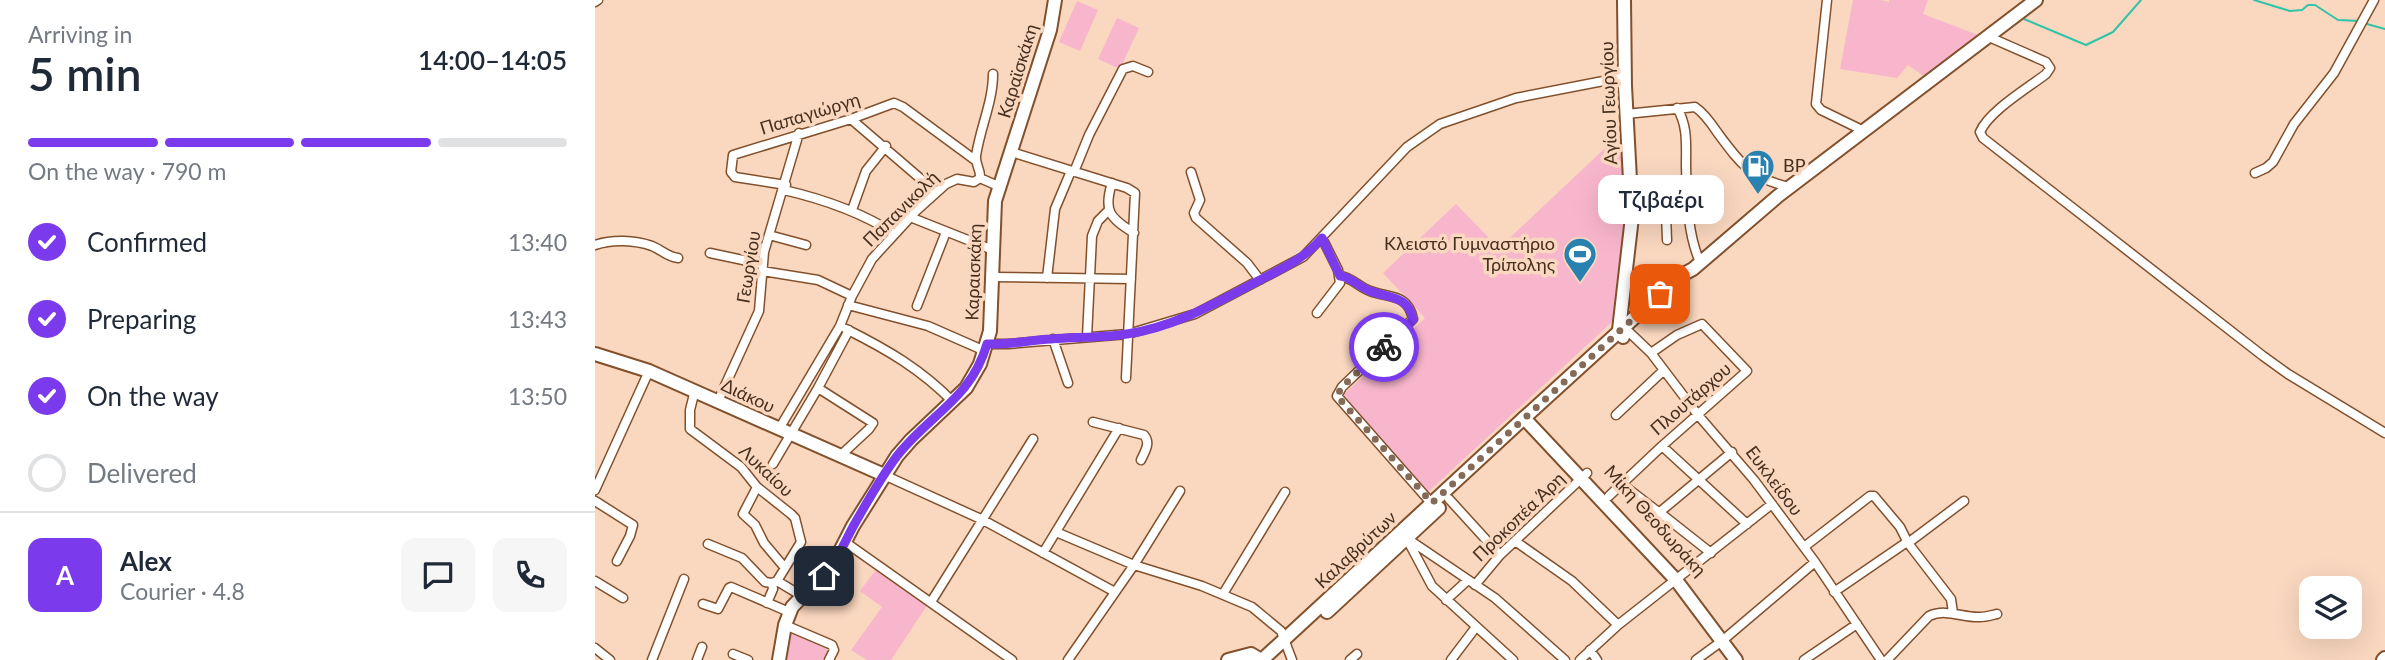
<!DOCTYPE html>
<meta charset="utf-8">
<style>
:root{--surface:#fff;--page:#f6f6f7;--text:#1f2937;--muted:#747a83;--line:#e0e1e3;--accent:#7c3aed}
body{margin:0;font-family:Lato,sans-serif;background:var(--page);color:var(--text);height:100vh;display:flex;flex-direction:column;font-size:26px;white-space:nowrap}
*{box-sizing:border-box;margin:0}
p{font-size:23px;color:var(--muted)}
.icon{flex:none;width:38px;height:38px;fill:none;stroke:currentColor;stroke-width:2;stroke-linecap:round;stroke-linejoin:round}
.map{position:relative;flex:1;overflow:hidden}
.details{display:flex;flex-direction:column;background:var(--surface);width:595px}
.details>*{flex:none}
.buttons{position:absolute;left:1704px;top:576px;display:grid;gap:14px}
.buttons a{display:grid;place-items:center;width:63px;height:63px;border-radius:14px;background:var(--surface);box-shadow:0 7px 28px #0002;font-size:35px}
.pin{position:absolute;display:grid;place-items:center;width:60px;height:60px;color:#fff;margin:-30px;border-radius:14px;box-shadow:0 4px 10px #0006}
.courier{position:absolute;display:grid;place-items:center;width:70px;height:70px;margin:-35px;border:5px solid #7c3aed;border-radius:50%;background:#fff;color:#222;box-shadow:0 2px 9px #0007}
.bubble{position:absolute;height:49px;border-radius:14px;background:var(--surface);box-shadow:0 7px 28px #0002;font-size:23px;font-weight:600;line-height:49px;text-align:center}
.summary em{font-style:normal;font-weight:600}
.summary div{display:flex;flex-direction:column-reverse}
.summary{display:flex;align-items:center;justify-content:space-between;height:119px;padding:0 28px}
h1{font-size:46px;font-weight:600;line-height:52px}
.bar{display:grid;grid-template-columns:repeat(4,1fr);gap:10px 7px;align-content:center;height:84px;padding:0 28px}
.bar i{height:9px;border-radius:5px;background:var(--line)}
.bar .on{background:var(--accent)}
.bar p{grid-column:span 4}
.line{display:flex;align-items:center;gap:18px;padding:0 28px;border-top:2px solid var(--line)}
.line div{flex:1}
.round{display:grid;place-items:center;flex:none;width:74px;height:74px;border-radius:14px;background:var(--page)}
ol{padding:0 28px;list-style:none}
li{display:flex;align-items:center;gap:21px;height:77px}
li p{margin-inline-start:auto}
li .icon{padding:7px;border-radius:50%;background:var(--accent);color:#fff;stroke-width:4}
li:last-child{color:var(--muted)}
li i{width:38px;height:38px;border:4px solid var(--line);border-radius:50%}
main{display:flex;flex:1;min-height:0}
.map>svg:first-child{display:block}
</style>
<main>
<section class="details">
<div class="summary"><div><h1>5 min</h1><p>Arriving in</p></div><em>14:00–14:05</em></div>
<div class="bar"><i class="on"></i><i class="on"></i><i class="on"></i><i></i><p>On the way · 790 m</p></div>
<ol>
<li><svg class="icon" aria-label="check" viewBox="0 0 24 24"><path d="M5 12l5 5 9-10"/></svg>Confirmed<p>13:40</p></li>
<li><svg class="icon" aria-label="check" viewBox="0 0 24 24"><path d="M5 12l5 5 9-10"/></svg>Preparing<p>13:43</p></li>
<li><svg class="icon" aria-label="check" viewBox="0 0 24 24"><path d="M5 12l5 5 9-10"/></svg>On the way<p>13:50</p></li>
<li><i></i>Delivered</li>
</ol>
<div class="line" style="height:126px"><b class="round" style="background:var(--accent);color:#fff">A</b><div><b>Alex</b><p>Courier · 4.8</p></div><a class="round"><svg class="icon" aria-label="chat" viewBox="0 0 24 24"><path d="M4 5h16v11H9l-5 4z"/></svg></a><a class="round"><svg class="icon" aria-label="phone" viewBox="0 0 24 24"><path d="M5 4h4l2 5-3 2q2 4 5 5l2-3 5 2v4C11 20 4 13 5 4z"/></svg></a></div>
</section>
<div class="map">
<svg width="1790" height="660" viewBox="0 0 1790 660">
<rect width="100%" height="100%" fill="#fad7bf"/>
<path fill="#f8b6cd" d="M1258,0H1286L1294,2V0H1333L1328,14L1383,35L1330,77L1313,65L1302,78L1245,69Z
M482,1L503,10L485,51L464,42Z
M522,18L544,28L525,69L503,59Z
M1024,135L1031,216L1027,261L1018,321L832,493L745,398L830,318L788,273L861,204L904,248Z
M282,568L333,604L296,660H272L256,650L287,607L265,591Z
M199,633L232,649L234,653L229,660H192L196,635Z"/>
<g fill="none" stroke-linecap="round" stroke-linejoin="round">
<path stroke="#30c4a8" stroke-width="2" d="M1659,0L1695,11L1707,10L1713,5H1720L1743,20L1765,21
M1429,19L1491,45L1518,32L1546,0
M1772,24L1790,29"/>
<defs>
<path id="street" d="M1232,0L1221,104L1226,110L1269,131
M0,2L3,0
M1394,37L1451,62L1455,68L1451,74C1433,88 1394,111 1385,132L1388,138L1668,356L1693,374L1790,433
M1082,108C1093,126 1091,144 1091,166C1092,197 1092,233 1105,262
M1031,114L1100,107C1109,113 1116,123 1122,132C1145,163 1155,178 1194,187
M256,119L341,192
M416,152L532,188L540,193L531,378
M479,172L494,135L528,69L538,66L553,72
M596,172L605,200L599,213L601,218L652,263L665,280
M1660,173L1671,168L1678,162L1699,124L1739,73L1779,0
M385,178C386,170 380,164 381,156C385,128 398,102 398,74
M385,178L403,186
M517,183C508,211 515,218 539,233
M191,185L140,177L136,172L138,155L256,119L299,103L308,107L380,160
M189,190C228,199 266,212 300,234
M257,210L271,171L291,146
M1071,214L1072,240
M315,217L398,250
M1037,217L1094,212
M174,235L211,245
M0,245C17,239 40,240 57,246C67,250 72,257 83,258
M115,253L167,264
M167,271L223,280L257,296
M745,276C756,277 764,287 775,291C793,298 813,293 818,319L747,387L742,396L838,505
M397,277L536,279
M452,278L460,209L476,171
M253,305L333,326L390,351
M322,306L351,232
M722,313L745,283L743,270L727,238
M251,329C291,349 326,369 358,402
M1034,332L1056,353L1103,415L1159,480L1220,562L1286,660
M492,337L497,236L503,221L513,211
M458,339L473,383
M392,344H413L533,334L600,314L708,257L812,147L845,124L921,98L1029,77
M223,388L278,423L274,429L245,456
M100,390L95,410V429L146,467L162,487L196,514L200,518L206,542L182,581
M123,401L164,311L169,252L204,133
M1021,415L1069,370
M498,422L549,435C556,443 550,451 546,460
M184,429L245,326L257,296L277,259L321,211L351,184L362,179L379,182L385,178
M1067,446L1152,524
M178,464L223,388L254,330
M289,475L388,520L520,592
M1027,484L1062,511H1066L1137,452
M162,487L148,514L160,525L169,543L190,568
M0,490L54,371
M1014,496L1067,446L1152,371L1107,324L1082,335L1056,353
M854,499L905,555
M0,501L38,525L35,536L22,561
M1064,512L1116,553
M461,532L539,565L607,586L657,607L686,631L697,660
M810,537L900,598L970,660
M813,541L837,586L918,660
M920,541L977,581L1023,625
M250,542L417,660
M1313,543L1369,501
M113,544L147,558L170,582L177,583L182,581L207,596
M1209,547L1275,496H1279L1305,527L1313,543L1356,599L1358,613
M448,553L524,428
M0,581L28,598
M880,585L905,555L992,473
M1239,592L1312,542
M628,594L690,492
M851,600L873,580
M336,602L438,439
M172,603L178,589L177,583
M108,604L123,609L134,588L136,587L194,612
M190,625L237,645L239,650L234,660
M0,648L15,660
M995,650L1002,660
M138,654L153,660
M57,660L89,579
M102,660L107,647
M473,660L539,565L585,491
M755,660L762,654
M856,660L881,627
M985,660L1023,625L1177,504
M1101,660L1127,641L1220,562
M1209,660L1262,624
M1292,660L1334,616C1351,608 1368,618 1385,617C1391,617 1397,615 1402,614"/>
<path id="secondary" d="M1028,337L1024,330L1037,217L1030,86L1029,0
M0,354L54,371L289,475
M732,612L844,508
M184,660L190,625L197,607L239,563L258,526L302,456L316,440L371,388L385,364L395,331L400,201L455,30L460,0
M633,660L656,654L666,660
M667,660L929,418
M1788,660L1790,658"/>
<path id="primary" d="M1141,660L1081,580L929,418L1085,276L1098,269L1183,196L1441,0"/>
</defs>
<use href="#street" stroke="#82502b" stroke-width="11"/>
<use href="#secondary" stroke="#82502b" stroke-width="16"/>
<use href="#primary" stroke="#82502b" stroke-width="16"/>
<use href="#street" stroke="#fff" stroke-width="8"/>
<use href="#secondary" stroke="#fff" stroke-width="12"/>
<use href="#primary" stroke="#fff" stroke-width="12"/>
</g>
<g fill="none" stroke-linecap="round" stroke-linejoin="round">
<path stroke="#856a57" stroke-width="7" stroke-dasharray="0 12.6" d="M789,347L747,387L742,396L837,503L1065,294"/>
<path stroke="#7c3aed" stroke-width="9" d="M229,576C243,560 249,543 259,525C272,502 286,477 302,456C335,414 376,399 392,344C414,345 435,340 456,339C481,337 507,338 532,334C579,327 619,304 661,282C686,269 708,260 727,238L745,276C756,277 764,287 775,291C792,298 814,295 818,320L789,347"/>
</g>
<defs>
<symbol id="fuel-pin" viewBox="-11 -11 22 30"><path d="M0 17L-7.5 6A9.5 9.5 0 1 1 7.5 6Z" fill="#2881af" stroke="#fad7bf"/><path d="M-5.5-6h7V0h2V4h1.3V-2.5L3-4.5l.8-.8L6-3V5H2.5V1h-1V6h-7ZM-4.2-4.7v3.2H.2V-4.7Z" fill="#fff"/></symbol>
<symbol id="stadium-pin" viewBox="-11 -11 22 30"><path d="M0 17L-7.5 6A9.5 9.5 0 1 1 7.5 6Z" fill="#2881af" stroke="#fad7bf"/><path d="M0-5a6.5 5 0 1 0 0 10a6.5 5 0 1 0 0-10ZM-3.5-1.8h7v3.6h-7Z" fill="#fff"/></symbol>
</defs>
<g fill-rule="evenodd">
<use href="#fuel-pin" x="1144" y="147" width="38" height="52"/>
<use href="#stadium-pin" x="966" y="235" width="38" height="52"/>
</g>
<g text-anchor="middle" stroke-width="7" stroke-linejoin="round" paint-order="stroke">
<g font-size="18" fill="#462f1f" stroke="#fad7bf">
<text transform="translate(423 71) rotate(-73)" y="6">Καραϊσκάκη</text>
<text transform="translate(1014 103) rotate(-92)" y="6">Αγίου Γεωργίου</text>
<text transform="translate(215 114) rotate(-17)" y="6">Παπαγιώργη</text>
<text transform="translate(306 209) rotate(-45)" y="6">Παπανικολή</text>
<text transform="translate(154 267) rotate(-81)" y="6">Γεωργίου</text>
<text transform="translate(379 272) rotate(-88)" y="6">Καραισκάκη</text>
<text transform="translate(153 396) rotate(25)" y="6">Διάκου</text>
<text transform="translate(1096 399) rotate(-41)" y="6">Πλουτάρχου</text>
<text transform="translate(171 471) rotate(43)" y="6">Λυκαίου</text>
<text transform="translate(1179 481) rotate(53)" y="6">Ευκλείδου</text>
<text transform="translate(924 517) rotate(-44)" y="6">Προκοπέα Άρη</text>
<text transform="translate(1060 521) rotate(48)" y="6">Μίκη Θεοδωράκη</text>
<text transform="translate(761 550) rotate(-43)" y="6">Καλαβρύτων</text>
</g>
<g font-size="18" fill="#462f1f" stroke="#fad7bf" text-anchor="start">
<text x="1188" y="172">BP</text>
<text x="960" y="250" text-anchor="end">Κλειστό Γυμναστήριο<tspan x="960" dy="21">Τρίπολης</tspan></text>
</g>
</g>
</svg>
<div class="buttons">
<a><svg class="icon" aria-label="layers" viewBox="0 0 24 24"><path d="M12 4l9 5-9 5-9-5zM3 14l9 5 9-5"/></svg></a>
</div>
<div class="pin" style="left:1065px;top:294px;background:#ea580c"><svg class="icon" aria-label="bag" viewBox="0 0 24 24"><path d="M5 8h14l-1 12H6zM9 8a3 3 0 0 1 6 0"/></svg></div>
<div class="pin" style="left:229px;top:576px;background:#1f2937"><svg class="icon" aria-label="home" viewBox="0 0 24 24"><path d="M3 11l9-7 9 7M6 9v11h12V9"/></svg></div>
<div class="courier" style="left:789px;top:347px"><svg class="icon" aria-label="bike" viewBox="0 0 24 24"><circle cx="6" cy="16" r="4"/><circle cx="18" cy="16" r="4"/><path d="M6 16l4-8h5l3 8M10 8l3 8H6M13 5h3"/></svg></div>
<div class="bubble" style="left:1003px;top:175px;width:126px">Τζιβαέρι</div>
</div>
</main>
